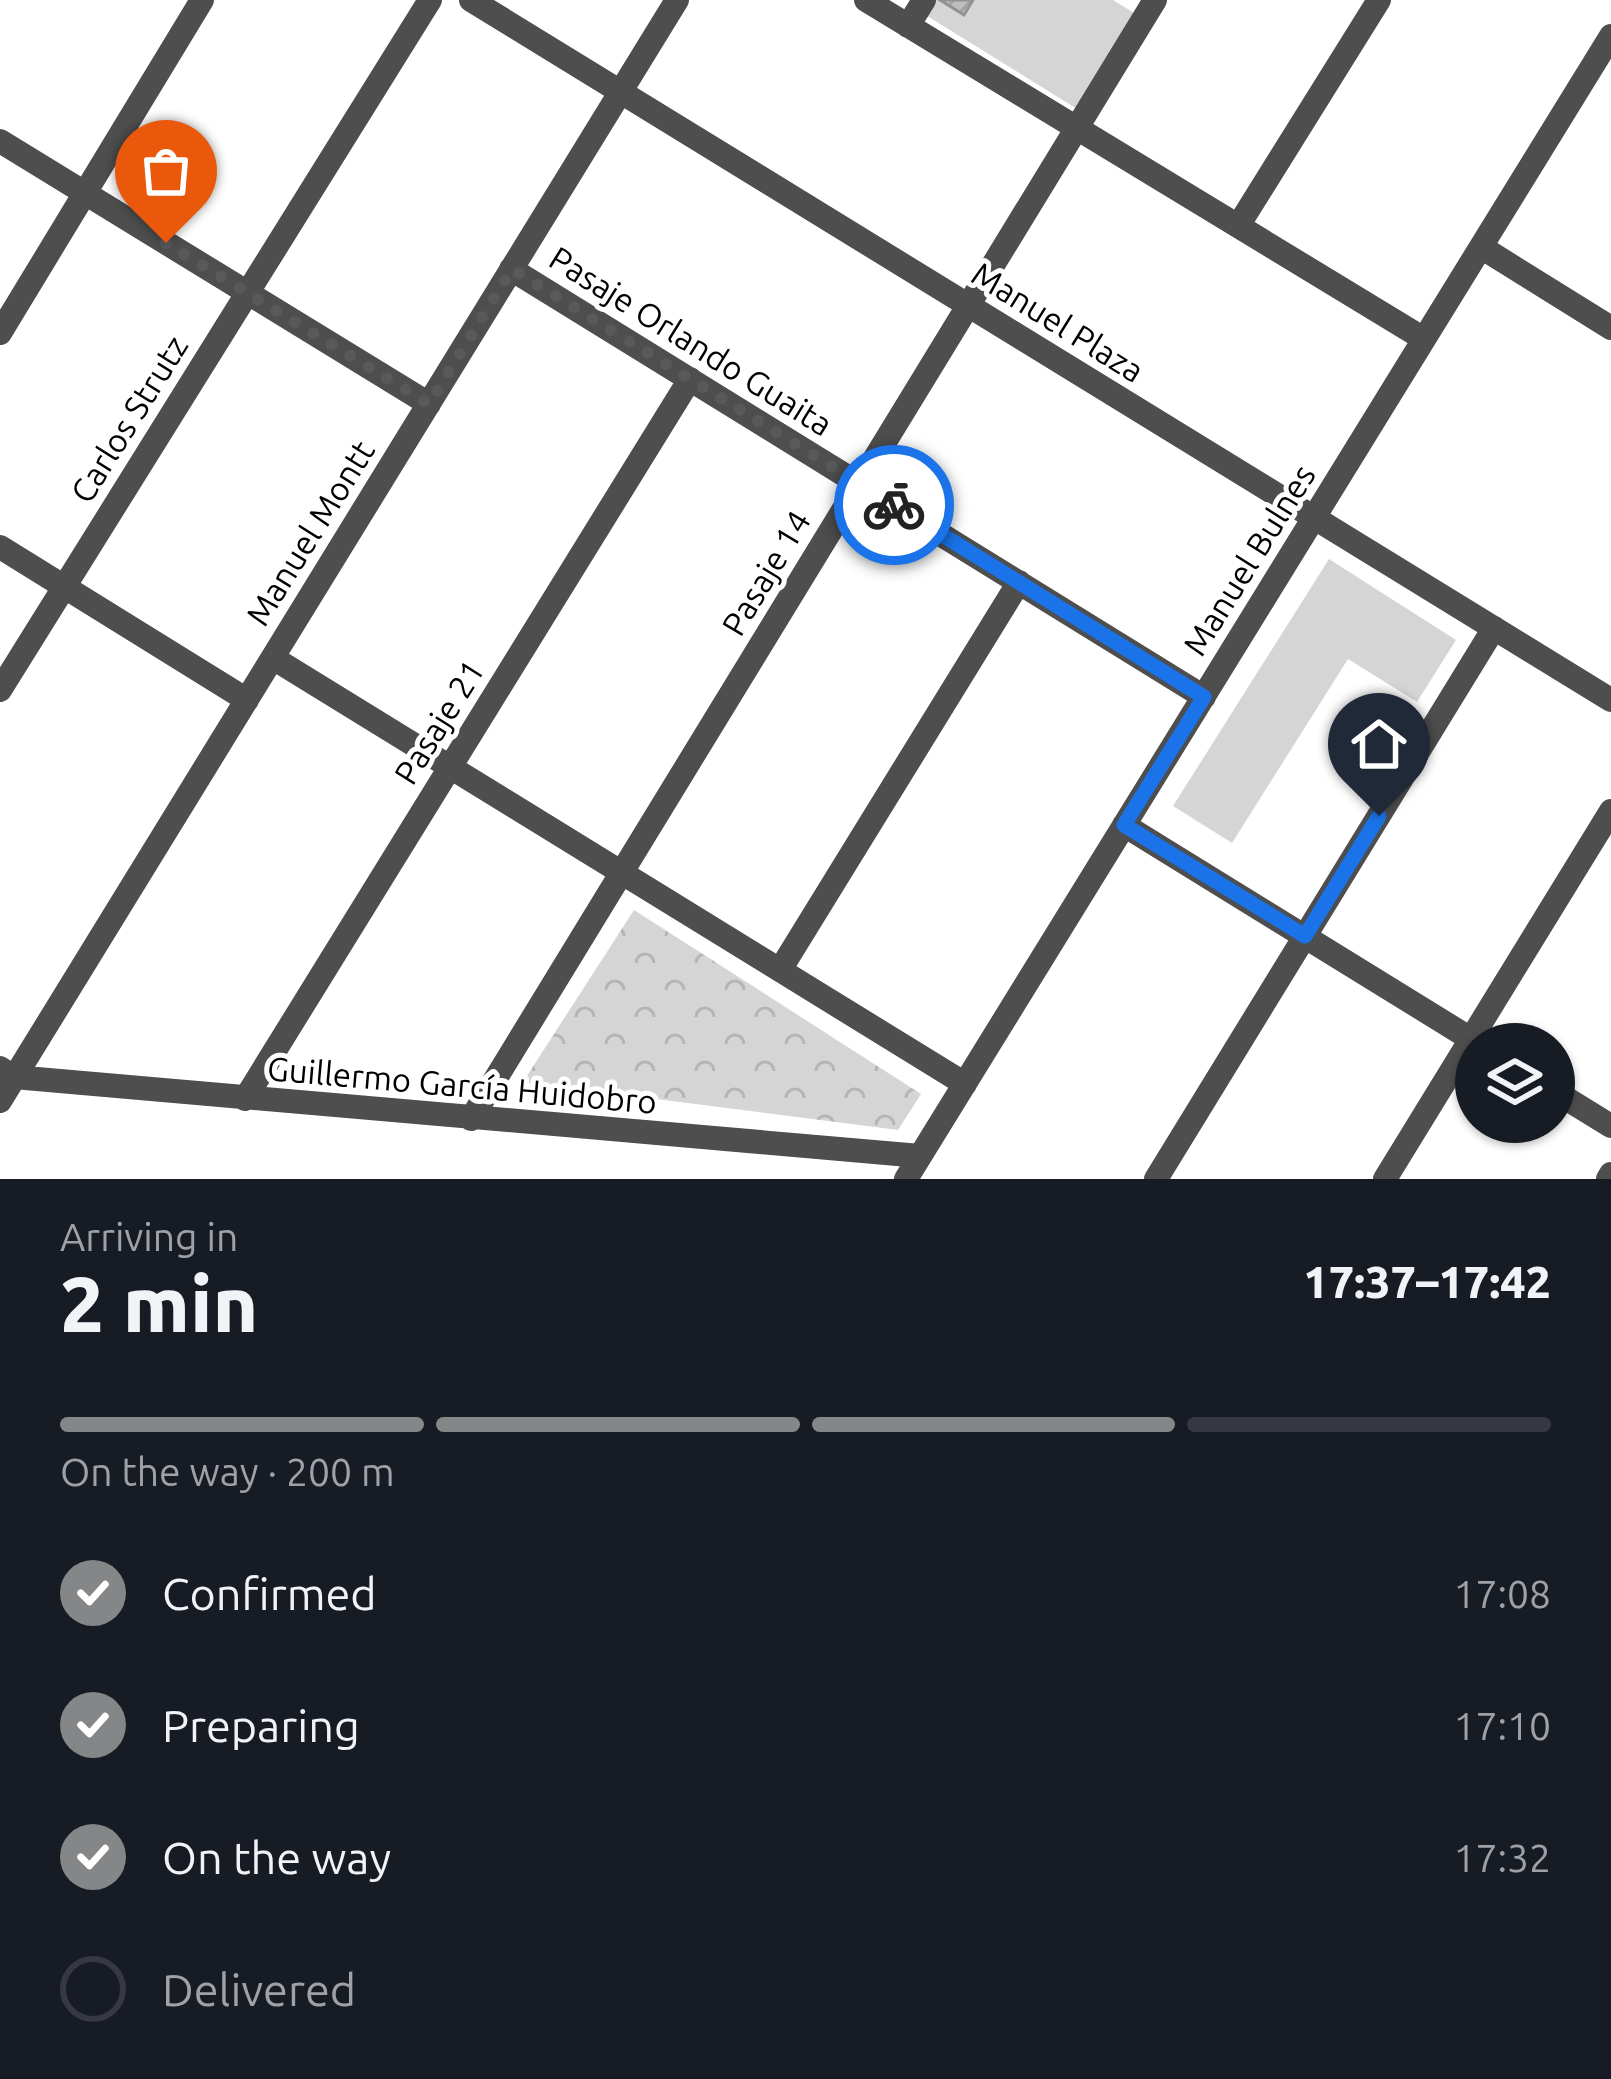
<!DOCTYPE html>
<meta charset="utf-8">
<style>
:root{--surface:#171b24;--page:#242831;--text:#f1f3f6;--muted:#9ea1a6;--line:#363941;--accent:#858687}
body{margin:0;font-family:Ubuntu,sans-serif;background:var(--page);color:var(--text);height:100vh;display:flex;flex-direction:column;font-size:45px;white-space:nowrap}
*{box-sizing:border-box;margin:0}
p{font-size:39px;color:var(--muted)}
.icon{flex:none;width:66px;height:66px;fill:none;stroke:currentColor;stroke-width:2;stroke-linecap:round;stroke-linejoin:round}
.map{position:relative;height:1179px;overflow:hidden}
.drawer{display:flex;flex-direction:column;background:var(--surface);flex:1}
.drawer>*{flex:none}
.tools{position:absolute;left:1455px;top:1023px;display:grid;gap:24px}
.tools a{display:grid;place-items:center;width:120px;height:120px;border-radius:50%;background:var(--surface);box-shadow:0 3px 9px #0004;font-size:60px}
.pin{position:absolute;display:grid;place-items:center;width:102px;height:102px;color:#fff;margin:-123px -51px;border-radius:50% 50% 50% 0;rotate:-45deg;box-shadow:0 0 12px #0007}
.pin .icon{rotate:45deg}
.courier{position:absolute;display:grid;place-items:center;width:120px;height:120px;margin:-60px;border:9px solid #1a73e8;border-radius:50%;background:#fff;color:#222;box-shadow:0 3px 15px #0007}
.overview em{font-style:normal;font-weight:800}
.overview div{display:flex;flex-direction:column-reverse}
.overview{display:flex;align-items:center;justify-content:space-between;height:204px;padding:0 60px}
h1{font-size:78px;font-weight:800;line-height:90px}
.bar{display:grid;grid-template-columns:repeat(4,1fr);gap:18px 12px;align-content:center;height:144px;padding:0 60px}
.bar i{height:15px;border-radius:9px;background:var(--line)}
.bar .active{background:var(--accent)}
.bar p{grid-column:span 4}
ol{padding:0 60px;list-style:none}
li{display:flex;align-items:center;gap:36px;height:132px}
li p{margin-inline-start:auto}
li .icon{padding:12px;border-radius:50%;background:var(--accent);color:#fff;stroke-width:4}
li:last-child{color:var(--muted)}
li i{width:66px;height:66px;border:6px solid var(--line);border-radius:50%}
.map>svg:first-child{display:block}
</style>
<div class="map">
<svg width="1611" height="1179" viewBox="0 0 1611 1179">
<defs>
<pattern id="forest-crowns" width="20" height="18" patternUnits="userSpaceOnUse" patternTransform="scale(3)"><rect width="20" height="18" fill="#d5d5d5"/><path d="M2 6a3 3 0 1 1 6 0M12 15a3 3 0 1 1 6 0" fill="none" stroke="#b5b5b5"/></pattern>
<pattern id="building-hatch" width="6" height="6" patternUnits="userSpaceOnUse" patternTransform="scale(3)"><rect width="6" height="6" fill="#bebebe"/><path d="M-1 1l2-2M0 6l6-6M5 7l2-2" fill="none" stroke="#a2a2a2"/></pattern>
</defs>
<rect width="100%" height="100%" fill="#fff"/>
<path fill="#d5d5d5" d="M933,0H1113L1136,14L1077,109L924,14Z
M1329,559L1456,640L1417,702L1348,659L1232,843L1173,806Z"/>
<path fill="url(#forest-crowns)" d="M634,910L921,1094L898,1130L523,1082Z"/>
<path fill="url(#building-hatch)" stroke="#929292" stroke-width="3" d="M940,0H973L964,15Z"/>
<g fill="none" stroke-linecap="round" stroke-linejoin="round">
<path stroke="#4e4e4e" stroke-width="24" d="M866,0L1424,339
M908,26L924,0
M0,141L429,404
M1238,226L1379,0
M1481,247L1611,328
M511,269L1204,697
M0,333L202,0
M0,547L247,700
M273,658L965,1084
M0,690L430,0
M1124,825L1479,1044
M780,970L1019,582
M0,1068L14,1077L920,1156
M1554,1091L1611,1126
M245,1099L690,379
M0,1101L677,0
M471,1119L1155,0
M906,1179L1611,36
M1156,1179L1494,628
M1385,1179L1611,811
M1608,1179L1611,1174"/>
<path stroke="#4e4e4e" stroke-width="24" d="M471,0L1611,700"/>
</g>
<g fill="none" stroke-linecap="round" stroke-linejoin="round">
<path stroke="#595959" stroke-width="12" stroke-dasharray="0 21.6" d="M166,243L429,404L512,269L894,505"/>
<path stroke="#1a73e8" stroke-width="15" d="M894,505L1204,697L1124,825L1305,936L1379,816"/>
</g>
<g text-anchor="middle" stroke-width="10" stroke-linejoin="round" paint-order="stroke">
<g font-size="33" fill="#000" stroke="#fff">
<text transform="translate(1058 322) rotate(32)" y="12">Manuel Plaza</text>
<text transform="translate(691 341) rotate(32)" y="12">Pasaje Orlando Guaita</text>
<text transform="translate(129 419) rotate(-58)" y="12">Carlos Strutz</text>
<text transform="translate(310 533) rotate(-58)" y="12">Manuel Montt</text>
<text transform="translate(1249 560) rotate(-58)" y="12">Manuel Bulnes</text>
<text transform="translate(766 573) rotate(-59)" y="12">Pasaje 14</text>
<text transform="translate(439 722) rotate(-58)" y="12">Pasaje 21</text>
<text transform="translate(462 1085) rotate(5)" y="12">Guillermo García Huidobro</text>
</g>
</g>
</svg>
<div class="tools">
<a><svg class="icon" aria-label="layers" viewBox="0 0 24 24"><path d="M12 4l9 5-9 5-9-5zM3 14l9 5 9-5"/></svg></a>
</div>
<div class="pin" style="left:166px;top:243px;background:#ea580c"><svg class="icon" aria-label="bag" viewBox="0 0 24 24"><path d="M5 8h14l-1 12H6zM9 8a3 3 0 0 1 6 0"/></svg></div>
<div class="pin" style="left:1379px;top:816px;background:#1f2937"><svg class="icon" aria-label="home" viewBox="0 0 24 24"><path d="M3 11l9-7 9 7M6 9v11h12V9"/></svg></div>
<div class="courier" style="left:894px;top:505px"><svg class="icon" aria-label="bike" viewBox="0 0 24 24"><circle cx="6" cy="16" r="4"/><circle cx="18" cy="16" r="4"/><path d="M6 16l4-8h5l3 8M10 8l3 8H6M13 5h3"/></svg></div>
</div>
<section class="drawer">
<div class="overview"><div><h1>2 min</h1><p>Arriving in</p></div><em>17:37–17:42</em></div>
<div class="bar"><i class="active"></i><i class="active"></i><i class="active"></i><i></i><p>On the way · 200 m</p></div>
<ol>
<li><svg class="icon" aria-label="check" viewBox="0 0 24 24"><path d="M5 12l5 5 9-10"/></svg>Confirmed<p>17:08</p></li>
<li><svg class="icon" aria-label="check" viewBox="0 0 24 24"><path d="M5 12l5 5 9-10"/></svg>Preparing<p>17:10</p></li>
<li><svg class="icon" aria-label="check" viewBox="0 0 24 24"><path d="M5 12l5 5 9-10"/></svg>On the way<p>17:32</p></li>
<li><i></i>Delivered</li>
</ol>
</section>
